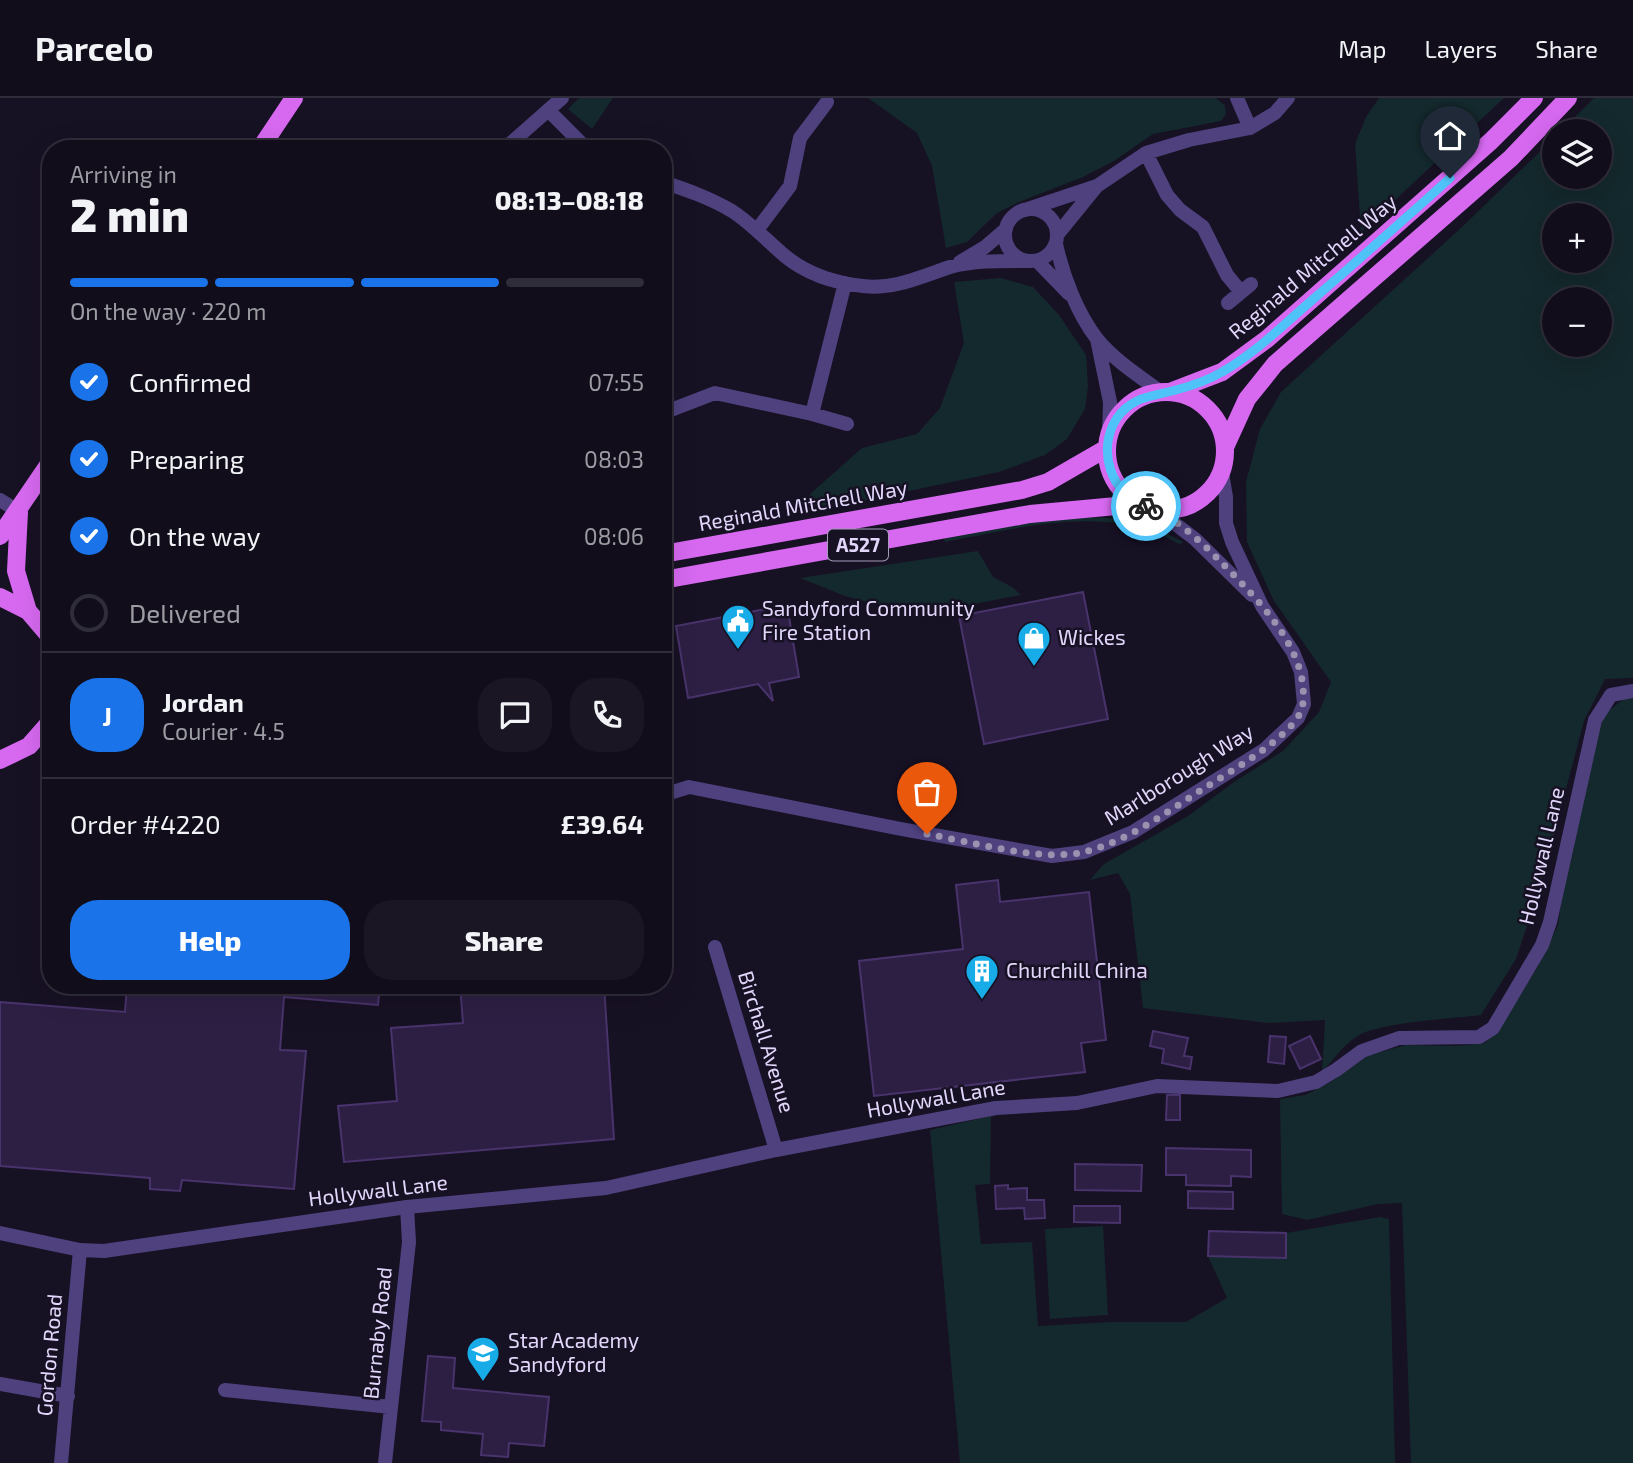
<!DOCTYPE html>
<meta charset="utf-8">
<style>
:root{--surface:#110d1b;--page:#1a1624;--text:#f1f3f6;--muted:#9c9ca3;--line:#302d3a;--accent:#1a73e8}
body{margin:0;font-family:"Exo 2",sans-serif;background:var(--page);color:var(--text);height:100vh;display:flex;flex-direction:column;font-size:26px;white-space:nowrap}
*{box-sizing:border-box;margin:0}
p{font-size:23px;color:var(--muted)}
.icon{flex:none;width:38px;height:38px;fill:none;stroke:currentColor;stroke-width:2;stroke-linecap:round;stroke-linejoin:round}
.map{position:relative;flex:1;overflow:hidden}
.side{position:absolute;left:42px;top:42px;width:630px;height:854px;display:flex;flex-direction:column;background:var(--surface);border-radius:28px;box-shadow:0 7px 28px #0002,0 0 0 2px var(--line)}
.side>*{flex:none}
.buttons{position:absolute;left:1542px;top:21px;display:grid;gap:14px}
.buttons a{display:grid;place-items:center;width:70px;height:70px;border-radius:50%;background:var(--surface);box-shadow:0 7px 28px #0002,0 0 0 2px var(--line);font-size:35px}
.pin{position:absolute;display:grid;place-items:center;width:60px;height:60px;color:#fff;margin:-72px -30px;border-radius:50% 50% 50% 0;rotate:-45deg;box-shadow:0 0 7px #0007}
.pin .icon{rotate:45deg}
.courier{position:absolute;display:grid;place-items:center;width:70px;height:70px;margin:-35px;border:5px solid #4fc3f7;border-radius:50%;background:#fff;color:#222;box-shadow:0 2px 9px #0007}
.head em{font-style:normal;font-weight:800}
.head div{display:flex;flex-direction:column-reverse}
.head{display:flex;align-items:center;justify-content:space-between;height:119px;padding:0 28px}
h1{font-size:46px;font-weight:800;line-height:52px}
.bar{display:grid;grid-template-columns:repeat(4,1fr);gap:10px 7px;align-content:center;height:84px;padding:0 28px}
.bar i{height:9px;border-radius:5px;background:var(--line)}
.bar .on{background:var(--accent)}
.bar p{grid-column:span 4}
.line{display:flex;align-items:center;gap:18px;padding:0 28px;border-top:2px solid var(--line)}
.line div{flex:1}
.round{display:grid;place-items:center;flex:none;width:74px;height:74px;border-radius:28px;background:var(--page)}
ol{padding:0 28px;list-style:none}
li{display:flex;align-items:center;gap:21px;height:77px}
li p{margin-inline-start:auto}
li .icon{padding:7px;border-radius:50%;background:var(--accent);color:#fff;stroke-width:4}
li:last-child{color:var(--muted)}
li i{width:38px;height:38px;border:4px solid var(--line);border-radius:50%}
.primary-button{display:flex;gap:14px;margin-top:auto;padding:14px 28px}
.primary-button a{flex:1;height:80px;border-radius:28px;background:var(--accent);color:#fff;font-size:28px;font-weight:800;line-height:80px;text-align:center}
.primary-button a+a{background:var(--page);color:var(--text)}
header{display:flex;align-items:center;gap:42px;box-sizing:border-box;height:98px;padding:0 35px;background:var(--surface);border-bottom:2px solid var(--line)}
header strong{font-size:33px}
nav{display:flex;gap:38px;margin-inline-start:auto;font-size:24px}
.map>svg:first-child{display:block}
</style>
<header>
<strong>Parcelo</strong>
<nav><a>Map</a><a>Layers</a><a>Share</a></nav>
</header>
<div class="map">
<svg width="1633" height="1365" viewBox="0 0 1633 1365">
<rect width="100%" height="100%" fill="#171124"/>
<path fill="#14292d" fill-rule="evenodd" d="M579,0H613L592,31L568,11Z
M868,0H1216L1225,8L1226,16L1221,23L1153,36L1114,63L1083,79L1019,104L997,115L967,144L946,150L932,68L917,35Z
M1379,0H1504L1361,134L1355,46L1366,19Z
M1594,0H1633V580L1605,581L1584,623L1540,789L1516,861L1481,917C1452,921 1377,924 1356,939C1343,948 1333,962 1322,974L1325,922L1269,925L1143,910L1130,796L1118,775L1090,782L1104,766L1188,718L1234,684L1283,653L1319,614L1331,584L1274,503L1247,444L1246,384L1260,331L1281,294L1462,129L1554,40V79H1600V33H1561ZM1554,117H1600V163H1554ZM1554,201H1600V247H1554Z
M1001,180L1033,189L1059,217L1086,257L1088,288L1085,311L1067,341L1045,357L999,374L810,414V396L862,350L917,336L940,310L964,245L954,184Z
M1073,419C1118,419 1143,422 1183,444L1180,446L1177,445C1105,405 1021,430 945,444L944,440L1026,424Z
M978,453L993,479L1012,489L1021,497L953,510H889L845,498L800,480Z
M1625,600H1633V1365H1411L1402,1105L1378,1106L1307,1122L1282,1116L1280,1001L1305,997L1329,985L1369,957L1406,947L1457,948L1485,945L1497,933L1536,872L1558,827L1565,774L1598,634L1606,615Z
M991,1018L990,1086L975,1087L981,1146L1032,1144L1038,1228L1112,1224H1186L1227,1200L1208,1158L1285,1160L1286,1135L1380,1119L1389,1121L1395,1365H960L930,1032Z
M1103,1128L1108,1217L1050,1221L1045,1131Z"/>
<path fill="#2d1f43" stroke="#49336c" stroke-width="2" d="M1083,494L1108,621L984,646L959,518Z
M787,507L799,579L769,585L773,603L758,586L688,600L676,528Z
M998,782L1000,804L1089,794L1106,942L1081,945L1085,974L874,998L859,863L963,851L956,787Z
M127,887H380L378,907L284,899L280,952L306,953L294,1091L182,1082L180,1093L150,1091V1080L0,1068V904L125,914Z
M460,887H604L614,1041L344,1064L338,1008L397,1003L391,930L463,925Z
M1153,933L1188,940L1184,958L1192,959L1190,971L1162,965L1164,951L1150,948Z
M1270,938L1286,939L1284,966L1268,964Z
M1310,938L1321,961L1300,971L1289,948Z
M1167,997H1180V1022H1166Z
M1166,1050L1251,1052V1079L1231,1078V1088L1186,1087V1077H1166Z
M1075,1066L1142,1067L1141,1093L1075,1092Z
M1008,1087V1091L1027,1090V1102H1044L1045,1120L1025,1121L1024,1110L996,1111L995,1088Z
M1188,1093L1233,1094V1111L1188,1110Z
M1074,1108H1120V1125L1074,1124Z
M1209,1133L1286,1135V1160L1208,1158Z
M428,1258L455,1260L453,1290L549,1299L544,1348L509,1345L508,1359L481,1357L483,1336L441,1332V1324L422,1323Z"/>
<g fill="none" stroke-linecap="round" stroke-linejoin="round">
<path stroke="#4e417e" stroke-width="14" d="M1237,0L1250,30
M548,12L587,51
M504,51L562,0
M1146,55L1167,97L1180,112L1203,129L1227,177L1241,194
M663,84C687,92 710,100 732,113C752,126 767,143 785,158C807,176 835,185 863,188C894,192 922,178 950,169C976,162 1004,163 1030,163
M1005 137a26 26 0 1 1 52 0a26 26 0 1 1-52 0Z
M1025,112L1097,88L1146,55L1189,42L1250,30L1275,15L1288,0
M757,132L790,88L800,40L827,4
M1057,137L1096,89
M1056,146C1063,178 1077,215 1097,241C1114,262 1139,278 1161,294
M1037,163L1069,196
M960,164L985,149L1006,131
M1228,205L1251,186
M1097,241L1110,304L1109,337
M663,297L669,313
M663,315L715,295L812,316L847,326
M812,316L845,185
M0,402L19,414
M1157,412L1195,441L1252,497
M663,697L689,689L901,731L1052,758L1084,754L1133,734L1264,652L1298,620L1304,606L1301,574L1293,554L1262,508L1232,444L1226,425V399L1222,375
M715,849L776,1052
M0,1286L68,1298
M225,1292L391,1309
M61,1365L80,1152
M385,1365L409,1144L407,1109"/>
<path stroke="#4e417e" stroke-width="14" d="M0,1135L80,1152L104,1153L407,1109L606,1090L776,1052L996,1010L1077,1005L1157,988L1278,993L1316,984L1336,972L1362,953L1399,940L1479,939L1493,930L1542,847L1550,824L1595,622L1611,597L1633,593"/>
<path stroke="#d669f0" stroke-width="18" d="M260,51L294,0
M1107 353a59 59 0 1 1 118 0a59 59 0 1 1-118 0Z
M1170,294L1222,274L1267,241L1491,43L1534,0
M1226,347L1247,301L1275,266L1511,60L1568,0
M19,414L16,473L28,513
M0,438L51,363
M663,456L1022,392L1048,384L1107,350
M663,482L1030,416L1138,406
M0,499L28,513L51,540
M0,662L29,648L51,623"/>
</g>
<g fill="none" stroke-linecap="round" stroke-linejoin="round">
<path stroke="#9b92b0" stroke-width="7" stroke-dasharray="0 12.6" d="M927,736C971,744 1042,764 1084,754C1129,743 1168,713 1206,689C1233,672 1261,656 1285,634C1293,626 1303,616 1303,603C1307,562 1275,521 1248,492C1221,464 1183,421 1146,408"/>
<path stroke="#4fc3f7" stroke-width="9" d="M1146,408C1111,397 1096,351 1117,320C1132,299 1150,299 1172,293C1188,289 1207,283 1222,274C1254,256 1282,228 1310,204C1357,163 1404,122 1450,80"/>
</g>
<defs>
<symbol id="civic-pin" viewBox="-11 -11 22 30"><path d="M0 17L-7.5 6A9.5 9.5 0 1 1 7.5 6Z" fill="#17ace8" stroke="#171124"/><path d="M-.6-6.5H3V-4.5H.6V-3L4-1V1h2V6H-6V1h2V-1L-.6-3ZM-1.2 2.5V6h2.4V2.5Z" fill="#fff"/></symbol>
<symbol id="shop-pin" viewBox="-11 -11 22 30"><path d="M0 17L-7.5 6A9.5 9.5 0 1 1 7.5 6Z" fill="#17ace8" stroke="#171124"/><path d="M-5-2.5h2.3a2.7 3.5 0 0 1 5.4 0H5L5.5 6h-11ZM-1.5-2.5h3a1.5 2.3 0 0 0-3 0Z" fill="#fff"/></symbol>
<symbol id="building-pin" viewBox="-11 -11 22 30"><path d="M0 17L-7.5 6A9.5 9.5 0 1 1 7.5 6Z" fill="#17ace8" stroke="#171124"/><path d="M-4-6H4V6H1V3H-1V6H-4ZM-2.5-4.3h1.7v1.8h-1.7ZM.8-4.3h1.7v1.8H.8ZM-2.5-1h1.7V.8h-1.7ZM.8-1h1.7V.8H.8Z" fill="#fff"/></symbol>
<symbol id="school-pin" viewBox="-11 -11 22 30"><path d="M0 17L-7.5 6A9.5 9.5 0 1 1 7.5 6Z" fill="#17ace8" stroke="#171124"/><path d="M0-5L7-2L0 1L-7-2ZM-4 1L0 2.5L4 1V4Q0 6-4 4Z" fill="#fff"/></symbol>
</defs>
<g fill-rule="evenodd">
<use href="#civic-pin" x="719" y="504" width="38" height="52"/>
<use href="#shop-pin" x="1015" y="521" width="38" height="52"/>
<use href="#building-pin" x="963" y="854" width="38" height="52"/>
<use href="#school-pin" x="464" y="1236" width="38" height="52"/>
</g>
<g text-anchor="middle" stroke-width="5" stroke-linejoin="round" paint-order="stroke">
<rect fill="#171124" stroke="#a59cba" stroke-width="2" x="828" y="431.5" width="60" height="31" rx="5"/>
<g font-size="19" font-weight="bold" fill="#e2d7fb">
<text x="858" y="454">A527</text>
</g>
<g font-size="21" fill="#e2d7fb" stroke="#171124">
<text transform="translate(1313 169) rotate(-40)" y="7">Reginald Mitchell Way</text>
<text transform="translate(803 408) rotate(-10)" y="7">Reginald Mitchell Way</text>
<text transform="translate(1179 677) rotate(-32)" y="7">Marlborough Way</text>
<text transform="translate(1542 758) rotate(-77)" y="7">Hollywall Lane</text>
<text transform="translate(766 944) rotate(73)" y="7">Birchall Avenue</text>
<text transform="translate(936 1001) rotate(-10)" y="7">Hollywall Lane</text>
<text transform="translate(378 1093) rotate(-7)" y="7">Hollywall Lane</text>
<text transform="translate(378 1235) rotate(-84)" y="7">Burnaby Road</text>
<text transform="translate(50 1257) rotate(-85)" y="7">Gordon Road</text>
</g>
<g font-size="21" fill="#e2d7fb" stroke="#171124" text-anchor="start">
<text x="762" y="518">Sandyford Community<tspan x="762" dy="24">Fire Station</tspan></text>
<text x="1058" y="547">Wickes</text>
<text x="1006" y="880">Churchill China</text>
<text x="508" y="1250">Star Academy<tspan x="508" dy="24">Sandyford</tspan></text>
</g>
</g>
</svg>
<div class="buttons">
<a><svg class="icon" aria-label="layers" viewBox="0 0 24 24"><path d="M12 4l9 5-9 5-9-5zM3 14l9 5 9-5"/></svg></a>
<a>+</a>
<a>−</a>
</div>
<div class="pin" style="left:927px;top:736px;background:#ea580c"><svg class="icon" aria-label="bag" viewBox="0 0 24 24"><path d="M5 8h14l-1 12H6zM9 8a3 3 0 0 1 6 0"/></svg></div>
<div class="pin" style="left:1450px;top:80px;background:#1f2937"><svg class="icon" aria-label="home" viewBox="0 0 24 24"><path d="M3 11l9-7 9 7M6 9v11h12V9"/></svg></div>
<div class="courier" style="left:1146px;top:408px"><svg class="icon" aria-label="bike" viewBox="0 0 24 24"><circle cx="6" cy="16" r="4"/><circle cx="18" cy="16" r="4"/><path d="M6 16l4-8h5l3 8M10 8l3 8H6M13 5h3"/></svg></div>
<section class="side">
<div class="head"><div><h1>2 min</h1><p>Arriving in</p></div><em>08:13–08:18</em></div>
<div class="bar"><i class="on"></i><i class="on"></i><i class="on"></i><i></i><p>On the way · 220 m</p></div>
<ol>
<li><svg class="icon" aria-label="check" viewBox="0 0 24 24"><path d="M5 12l5 5 9-10"/></svg>Confirmed<p>07:55</p></li>
<li><svg class="icon" aria-label="check" viewBox="0 0 24 24"><path d="M5 12l5 5 9-10"/></svg>Preparing<p>08:03</p></li>
<li><svg class="icon" aria-label="check" viewBox="0 0 24 24"><path d="M5 12l5 5 9-10"/></svg>On the way<p>08:06</p></li>
<li><i></i>Delivered</li>
</ol>
<div class="line" style="height:126px"><b class="round" style="background:var(--accent);color:#fff">J</b><div><b>Jordan</b><p>Courier · 4.5</p></div><a class="round"><svg class="icon" aria-label="chat" viewBox="0 0 24 24"><path d="M4 5h16v11H9l-5 4z"/></svg></a><a class="round"><svg class="icon" aria-label="phone" viewBox="0 0 24 24"><path d="M5 4h4l2 5-3 2q2 4 5 5l2-3 5 2v4C11 20 4 13 5 4z"/></svg></a></div>
<div class="line" style="height:91px"><div>Order #4220</div><b>£39.64</b></div>
<div class="primary-button"><a>Help</a><a>Share</a></div>
</section>
</div>
